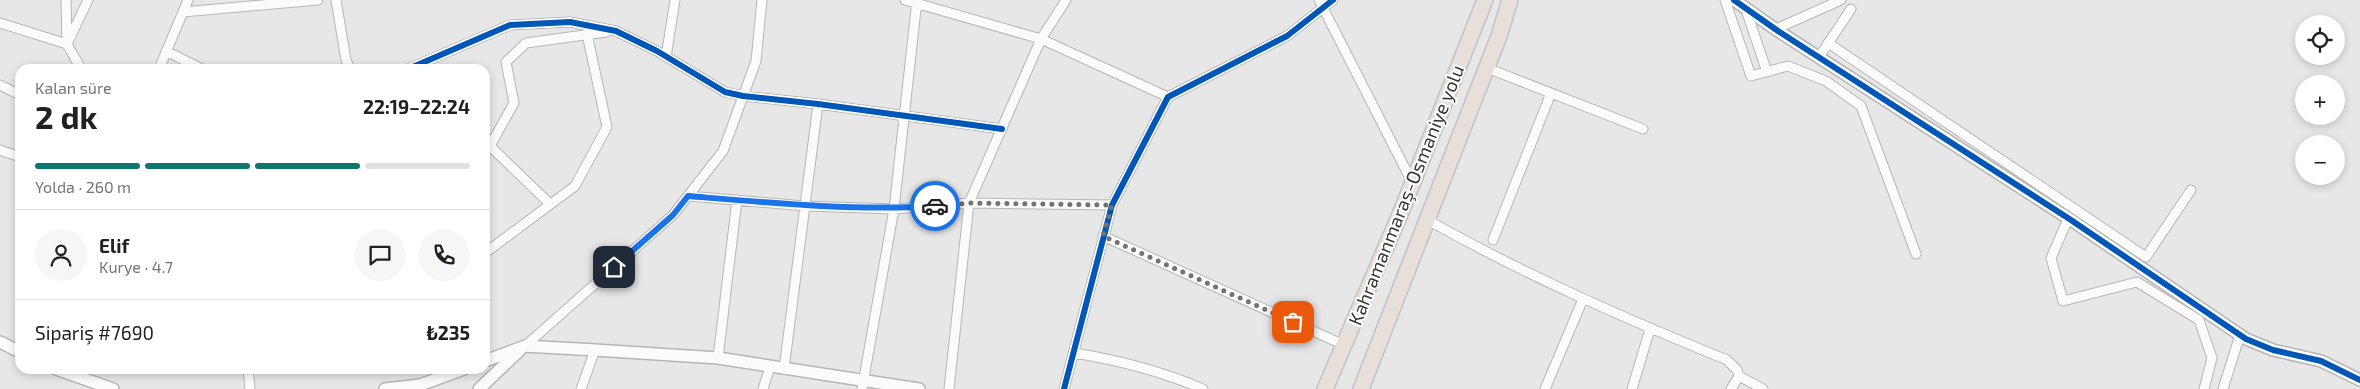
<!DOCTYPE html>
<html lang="tr">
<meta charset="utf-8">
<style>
:root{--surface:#fff;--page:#f6f6f6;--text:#202124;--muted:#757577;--line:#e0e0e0;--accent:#0f766e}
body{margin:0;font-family:"Exo 2",sans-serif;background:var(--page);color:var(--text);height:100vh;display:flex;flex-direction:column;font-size:19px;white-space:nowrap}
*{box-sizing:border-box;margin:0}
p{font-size:16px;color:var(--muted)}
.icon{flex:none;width:28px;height:28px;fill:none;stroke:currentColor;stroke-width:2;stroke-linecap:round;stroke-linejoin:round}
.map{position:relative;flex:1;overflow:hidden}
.drawer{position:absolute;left:15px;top:64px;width:475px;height:310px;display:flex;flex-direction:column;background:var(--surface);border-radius:15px;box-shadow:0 2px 8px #0003}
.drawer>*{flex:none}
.controls{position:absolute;left:2295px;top:15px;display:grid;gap:10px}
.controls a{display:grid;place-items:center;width:50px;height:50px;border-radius:50%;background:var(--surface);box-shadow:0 2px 8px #0003;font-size:25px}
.pin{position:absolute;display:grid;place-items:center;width:42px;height:42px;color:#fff;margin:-21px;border-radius:10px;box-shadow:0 2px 8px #0006}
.courier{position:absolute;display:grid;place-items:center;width:50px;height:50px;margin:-25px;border:4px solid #1a73e8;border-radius:50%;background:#fff;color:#222;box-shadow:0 1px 6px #0007}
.headline em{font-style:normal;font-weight:700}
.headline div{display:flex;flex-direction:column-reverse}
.headline{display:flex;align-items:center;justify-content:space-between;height:85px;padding:0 20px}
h1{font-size:32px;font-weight:700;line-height:38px}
.bar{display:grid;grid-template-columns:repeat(4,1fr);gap:8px 5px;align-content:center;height:60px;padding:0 20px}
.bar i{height:6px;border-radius:4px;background:var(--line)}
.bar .selected{background:var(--accent)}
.bar p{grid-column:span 4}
.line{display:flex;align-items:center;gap:12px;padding:0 20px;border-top:1px solid var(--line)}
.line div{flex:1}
.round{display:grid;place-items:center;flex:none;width:52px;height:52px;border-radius:26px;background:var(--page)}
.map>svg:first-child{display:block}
</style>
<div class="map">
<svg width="2360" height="389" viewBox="0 0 2360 389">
<rect width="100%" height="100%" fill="#e7e7e7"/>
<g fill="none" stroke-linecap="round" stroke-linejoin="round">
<defs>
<path id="minor" d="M66,0L67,44L81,69
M336,0L346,60L350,69
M905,0L1041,39L1168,97
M1319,0L1412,182
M1725,0L1751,76L1788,66L1826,81L1861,106L1916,254
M1745,7L1767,72
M183,12L318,0
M0,23L67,44L88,0
M1776,29L1841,0
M1828,43L2146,257L2191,190
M166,51L202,69
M666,57L675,0
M1819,57L1851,9
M1487,68L1643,129
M159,69L188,0
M408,69L510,25L570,22L616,31L657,51L725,92L743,96L818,104L1002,129
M0,85L20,95
M490,146L550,204
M485,147L490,146L514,103L506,62L526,43L606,32
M0,150L20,157
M688,196L805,206L894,209L969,203L1112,205
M1426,219C1523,274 1624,318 1727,360L1737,370L1739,376L1763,389
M2068,219L2051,258L2063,301L2137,282L2199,320L2212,358L2204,389
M1103,236L1344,345
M1493,240L1551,93
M485,253L575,186L607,127L587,34
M525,346L673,215L723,151L756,61L762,0
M1074,353C1118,360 1161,371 1203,389
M718,358L737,200
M248,369L250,389
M784,369L818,104
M581,389L595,350
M763,389L770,367
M862,389L894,209L917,0
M949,389L969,203L1041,39L1066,0
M1064,389L1112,205L1168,97L1287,36L1333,0
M1545,389L1583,299
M1632,389L1650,329
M1731,389L1739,376
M2223,389L2240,335"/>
<path id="tertiary" d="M1734,0L1778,31L2071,220L2246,339L2273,350L2321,361L2360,380
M0,342L20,352
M485,361L525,346L595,350L718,358L919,389
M56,369L113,389
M385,389L420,385L464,369
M479,389L520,350"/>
<path id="trunk" d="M1325,389L1401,212L1485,0
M1361,389L1499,36L1510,0"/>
</defs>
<use href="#minor" stroke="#b6b6b6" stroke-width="11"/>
<use href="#tertiary" stroke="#b6b6b6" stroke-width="14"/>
<use href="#trunk" stroke="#c2c2c3" stroke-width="18"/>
<use href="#minor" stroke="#fbfbfb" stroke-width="9"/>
<use href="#tertiary" stroke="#fbfbfb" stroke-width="11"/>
<use href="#trunk" stroke="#e7e0da" stroke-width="15"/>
<defs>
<path id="cycleway" d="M1734,0L1778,31L2071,220L2246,339L2273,350L2321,361L2360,380
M408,69L510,25L570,22L616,31L657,51L725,92L743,96L818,104L1002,129
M1064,389L1112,205L1168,97L1287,36L1333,0"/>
</defs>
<use href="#cycleway" stroke="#fff" stroke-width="9"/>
<use href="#cycleway" stroke="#0057b8" stroke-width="6"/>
</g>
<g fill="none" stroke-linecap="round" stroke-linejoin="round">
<path stroke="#737374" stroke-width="5" stroke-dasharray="0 9" d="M935,206L969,203L1112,205L1103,236L1293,322"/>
<path stroke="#1a73e8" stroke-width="6" d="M614,267L673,215L688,196C771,203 853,211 935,206"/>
</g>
<g text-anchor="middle" stroke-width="4" stroke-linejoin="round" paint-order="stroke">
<g font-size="19" fill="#353536" stroke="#fff">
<text transform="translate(1406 195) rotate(-68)" y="7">Kahramanmaraş-Osmaniye yolu</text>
</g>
</g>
</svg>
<div class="controls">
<a><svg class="icon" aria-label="locate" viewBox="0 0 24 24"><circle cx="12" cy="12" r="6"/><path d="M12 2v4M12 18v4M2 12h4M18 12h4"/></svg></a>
<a>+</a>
<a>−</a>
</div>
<div class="pin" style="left:1293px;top:322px;background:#ea580c"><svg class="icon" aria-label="bag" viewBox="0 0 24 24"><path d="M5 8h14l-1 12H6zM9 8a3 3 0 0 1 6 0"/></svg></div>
<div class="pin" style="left:614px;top:267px;background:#1f2937"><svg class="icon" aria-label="home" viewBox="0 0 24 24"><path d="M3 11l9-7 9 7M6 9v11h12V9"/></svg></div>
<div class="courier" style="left:935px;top:206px"><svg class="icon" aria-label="car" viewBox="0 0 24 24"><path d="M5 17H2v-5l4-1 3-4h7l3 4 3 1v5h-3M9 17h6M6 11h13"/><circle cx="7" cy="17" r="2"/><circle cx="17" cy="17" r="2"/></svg></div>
<section class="drawer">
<div class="headline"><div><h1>2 dk</h1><p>Kalan süre</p></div><em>22:19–22:24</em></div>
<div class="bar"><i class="selected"></i><i class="selected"></i><i class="selected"></i><i></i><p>Yolda · 260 m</p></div>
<div class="line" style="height:90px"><a class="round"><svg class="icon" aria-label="person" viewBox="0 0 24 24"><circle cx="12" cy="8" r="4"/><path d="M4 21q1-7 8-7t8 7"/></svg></a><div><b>Elif</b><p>Kurye · 4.7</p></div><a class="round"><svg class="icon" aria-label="chat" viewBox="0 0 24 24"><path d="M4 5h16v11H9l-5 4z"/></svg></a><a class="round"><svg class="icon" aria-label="phone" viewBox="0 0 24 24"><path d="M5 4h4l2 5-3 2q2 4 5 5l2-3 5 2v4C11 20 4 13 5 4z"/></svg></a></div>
<div class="line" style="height:65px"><div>Sipariş #7690</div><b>₺235</b></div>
</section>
</div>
